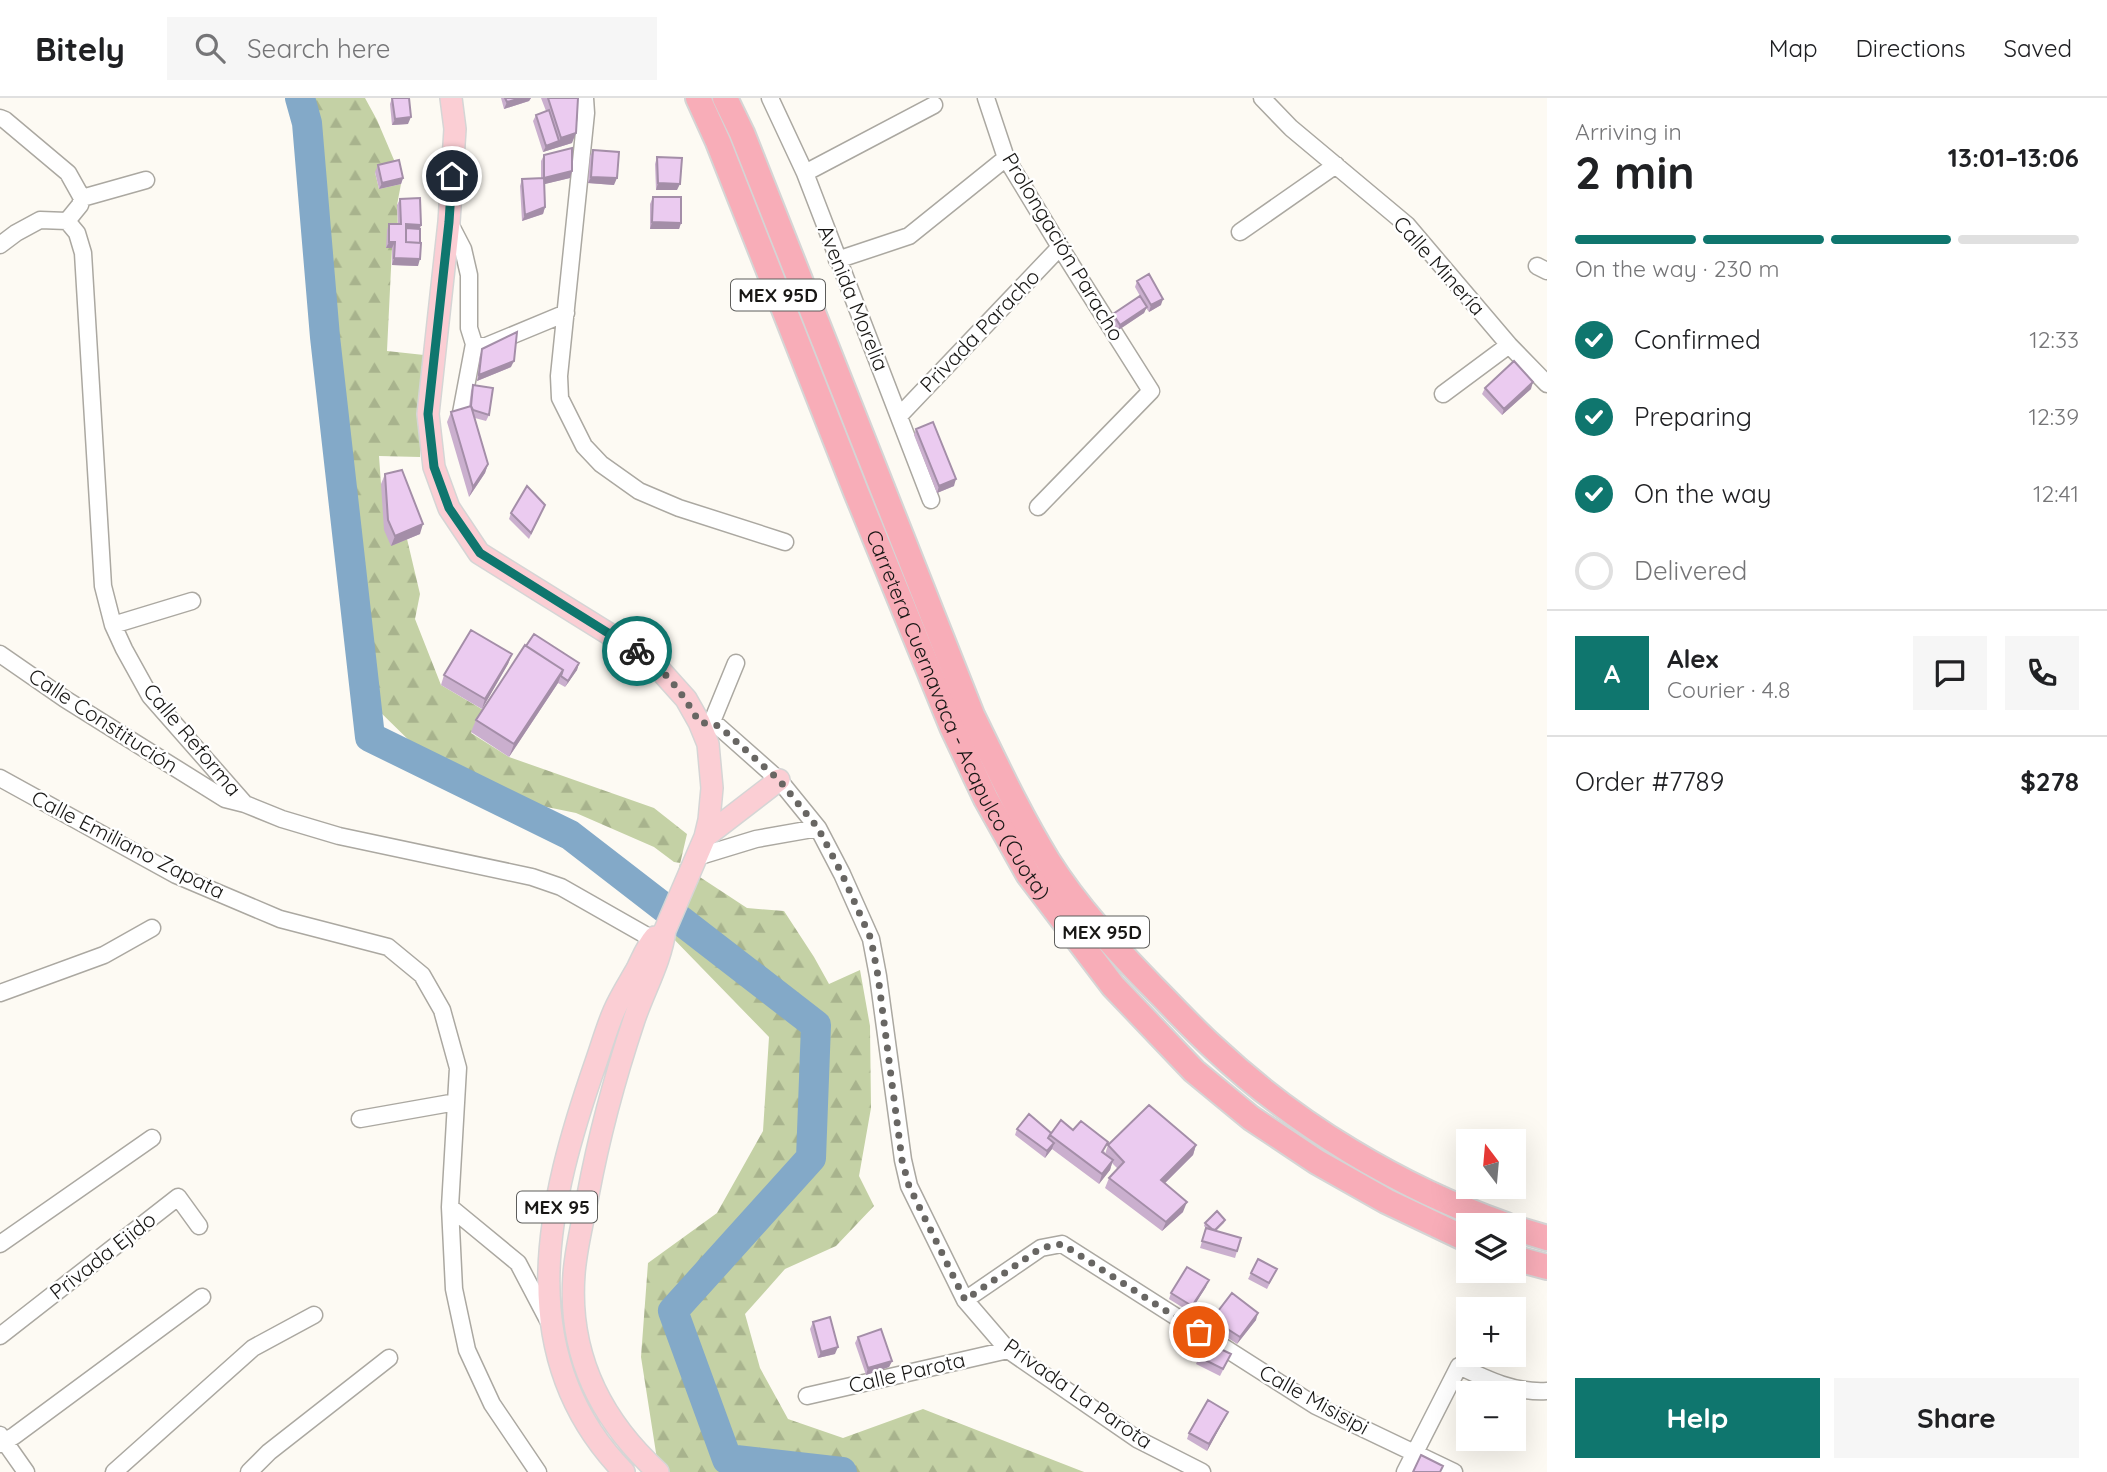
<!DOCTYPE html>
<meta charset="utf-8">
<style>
:root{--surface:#fff;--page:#f6f6f6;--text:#202124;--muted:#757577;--line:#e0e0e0;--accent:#0f766e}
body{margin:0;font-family:Quicksand,sans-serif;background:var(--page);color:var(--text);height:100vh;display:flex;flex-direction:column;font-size:26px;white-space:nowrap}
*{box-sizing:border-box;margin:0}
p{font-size:23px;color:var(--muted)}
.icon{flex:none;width:38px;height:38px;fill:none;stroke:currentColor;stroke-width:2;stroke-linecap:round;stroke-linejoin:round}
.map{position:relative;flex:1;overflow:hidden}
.side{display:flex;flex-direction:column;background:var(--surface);width:560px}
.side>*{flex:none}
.needle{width:46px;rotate:344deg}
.buttons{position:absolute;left:1456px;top:1031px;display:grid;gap:14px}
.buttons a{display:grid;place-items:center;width:70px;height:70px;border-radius:0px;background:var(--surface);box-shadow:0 7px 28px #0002;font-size:35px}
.pin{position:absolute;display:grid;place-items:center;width:60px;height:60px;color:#fff;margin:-30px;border:4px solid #fff;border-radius:50%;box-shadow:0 2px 7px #0007}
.courier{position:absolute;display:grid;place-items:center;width:70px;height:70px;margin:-35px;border:5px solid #0f766e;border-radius:50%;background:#fff;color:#222;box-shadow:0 2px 9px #0007}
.summary em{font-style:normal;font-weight:800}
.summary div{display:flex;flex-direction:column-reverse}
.summary{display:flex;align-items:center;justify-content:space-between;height:119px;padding:0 28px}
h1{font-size:46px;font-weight:800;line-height:52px}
.bar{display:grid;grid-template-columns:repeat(4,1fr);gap:10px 7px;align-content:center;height:84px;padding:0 28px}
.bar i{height:9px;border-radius:5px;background:var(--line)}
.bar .current{background:var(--accent)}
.bar p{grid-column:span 4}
.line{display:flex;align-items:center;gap:18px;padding:0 28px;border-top:2px solid var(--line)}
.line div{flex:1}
.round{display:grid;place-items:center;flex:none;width:74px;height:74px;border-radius:0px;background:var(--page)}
ol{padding:0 28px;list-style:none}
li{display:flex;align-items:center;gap:21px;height:77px}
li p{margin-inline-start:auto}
li .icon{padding:7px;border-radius:50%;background:var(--accent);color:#fff;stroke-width:4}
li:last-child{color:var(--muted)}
li i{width:38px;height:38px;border:4px solid var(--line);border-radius:50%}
.primary-button{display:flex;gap:14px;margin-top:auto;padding:14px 28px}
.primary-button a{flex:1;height:80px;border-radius:0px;background:var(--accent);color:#fff;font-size:28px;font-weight:800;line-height:80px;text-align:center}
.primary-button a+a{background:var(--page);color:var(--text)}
header{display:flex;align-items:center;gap:42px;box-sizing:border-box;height:98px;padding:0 35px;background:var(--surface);border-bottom:2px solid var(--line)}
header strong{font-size:33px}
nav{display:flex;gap:38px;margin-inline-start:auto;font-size:24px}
.search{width:490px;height:63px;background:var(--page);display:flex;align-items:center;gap:18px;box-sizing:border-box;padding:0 24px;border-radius:0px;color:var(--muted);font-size:26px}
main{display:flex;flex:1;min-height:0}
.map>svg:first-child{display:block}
</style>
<header>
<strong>Bitely</strong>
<div class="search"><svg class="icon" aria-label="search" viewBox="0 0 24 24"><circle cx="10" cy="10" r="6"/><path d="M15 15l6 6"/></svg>Search here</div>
<nav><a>Map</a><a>Directions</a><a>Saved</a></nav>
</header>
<main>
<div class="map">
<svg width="1547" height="1374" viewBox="0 0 1547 1374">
<defs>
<pattern id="forest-firs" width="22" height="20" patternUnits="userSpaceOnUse" patternTransform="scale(1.75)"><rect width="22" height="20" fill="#c4d1a5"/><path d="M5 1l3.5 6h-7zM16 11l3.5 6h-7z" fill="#a8b38d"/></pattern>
</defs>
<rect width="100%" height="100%" fill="#fdfaf3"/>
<path fill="url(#forest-firs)" d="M304,0H365L377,22L397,69L375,74L379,91L401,86L397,107L398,132L392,150L387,253L424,257L420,359L379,358L381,386L407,441L420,496L415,521L441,587L485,613L471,635L509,659L654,710L687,736L680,766L747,810L784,813L814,859L829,886L860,872L870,928L871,1010L859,1078L874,1108L836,1148L785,1171L745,1216L760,1270L788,1321L843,1340L923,1311L1084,1374H659L641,1259L648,1165L717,1115L763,1033L769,939L665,832L680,765L674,764L654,749L576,715L498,699L426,659L372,606L351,542L338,262L328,179L317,37Z"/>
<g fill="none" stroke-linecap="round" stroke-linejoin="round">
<path stroke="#83a9c8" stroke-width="30" d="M300,0L307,25L325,239L370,639L570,737L816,927L811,1060L673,1213L727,1361L842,1374"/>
<defs>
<path id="minor" d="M585,0L586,15L559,278L560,300L584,348L601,366L639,393L679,410L785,444
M770,0L805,75L931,402
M986,0L1006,60L1060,149L1151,293L1038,409
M1262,0L1291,30L1407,127L1509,247L1547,286
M0,20L5,22L68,75L82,100L80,107L67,123
M805,75L934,7
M82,100L146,82
M67,123L77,135L83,155L103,488L113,527L124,551L150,598L245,706L282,721L339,738L532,779L561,789L663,847
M449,124L463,151L469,177V230L474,246L461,315
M1240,134L1336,67
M0,147L16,135L40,122L67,123
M837,162L909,138L1006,60
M1537,168L1547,173
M474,246L484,249L566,215
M1443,296L1509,247
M900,317L1060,149
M113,527L192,503
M0,556L65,601L225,701L245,706
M699,624L718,628L779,682L818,730L842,776L871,841L878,878L903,1062L909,1088L965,1202L1008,1252L1137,1341L1202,1374
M711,626L736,565
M0,680L176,777L280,821L388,849L422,877L442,912L458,970L450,1109L454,1191L467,1252L492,1306L538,1374
M697,759L756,741L818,730
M0,895L104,857L152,830
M360,1021L456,1004
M450,1109L518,1165L549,1224
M0,1146L152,1040
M965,1202L1041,1150L1062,1146L1316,1308L1454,1374
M0,1238L178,1099L199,1128
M807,1298L1008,1252
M0,1337L26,1374
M0,1346L14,1338L202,1199
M114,1374L253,1250L314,1217
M249,1374L269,1354L389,1260
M1405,1374L1459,1268C1488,1282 1515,1295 1547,1293"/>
<path id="major" d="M451,0L455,31L449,124L428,316L434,369L449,410L479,455L651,562L686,601L699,624L708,646L712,690L709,722L705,739L665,832C661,863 644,892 634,922C615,979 599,1038 588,1097C583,1123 576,1149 574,1176C568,1255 600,1321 658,1374
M705,739L779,682
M624,1374C509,1256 548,1102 596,964C602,947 607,929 614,913C620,899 629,885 637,871C642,861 647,848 655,839"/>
<g id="highway">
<path id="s1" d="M698,0L718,44L856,394L952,629L986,701L1028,776L1113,888L1194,973L1251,1020L1317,1064L1386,1103L1468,1142"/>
<path d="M725,0L742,35L972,617C996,666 1019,716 1048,763C1077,809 1115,850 1153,889C1173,909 1192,930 1213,949C1296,1027 1399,1089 1506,1127"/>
<path d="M1514,1130L1547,1140"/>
<path d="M1514,1160L1547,1169"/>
</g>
</defs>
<use href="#minor" stroke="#aba8a1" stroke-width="19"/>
<use href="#major" stroke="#d5d5d5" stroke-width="24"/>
<use href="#highway" stroke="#d5d5d5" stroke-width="28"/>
<use href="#minor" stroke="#fff" stroke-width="16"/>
<use href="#major" stroke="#fbced4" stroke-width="21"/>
<use href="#highway" stroke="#f8adb8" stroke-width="24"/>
</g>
<path fill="#caafce" d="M392,0L408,26L392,27L390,6Z
M501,0H531L529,3L504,11Z
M541,0H578L572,45L543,54L533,23L536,17L546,13Z
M593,52L614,87L588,85L590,58Z
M544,57L570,80L544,86L545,109L543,116L522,123L520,88L522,81L541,80V63Z
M657,59L677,92H656L655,66Z
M378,67L403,80L401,86L379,91L375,74Z
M653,99L681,125L679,131H650V106Z
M400,101L421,127L420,131L418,168L392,167V150H386L387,132L389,126H398L397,107Z
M1137,183L1161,207L1149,214L1146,210L1144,215L1117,233L1110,223L1113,216L1140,198L1135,189Z
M482,251L511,269L477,283L480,257Z
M473,287L489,317L486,323L475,320L488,366L485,375L469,399L447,324L451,314L469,309L471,293Z
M1485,290L1531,291L1502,317L1482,296Z
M916,331L954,388L937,395L914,337Z
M385,376L420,436L391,448L384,432L381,386Z
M545,407L529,441L509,421L511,415Z
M512,556L508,566L482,611L441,587L444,577Z
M579,565L577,572L565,589L558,585L509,659L471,634L476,622Z
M1017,1031L1051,1035L1073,1032L1105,1054V1056L1108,1047H1196L1193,1057L1165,1085L1183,1114L1162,1133L1105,1090L1109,1080L1118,1071L1112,1065L1110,1072L1099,1086L1052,1051L1045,1060L1015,1037Z
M1225,1122L1224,1125L1216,1133L1241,1140L1235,1160L1200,1150L1206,1130L1204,1128L1205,1125Z
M1251,1175L1274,1177L1267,1191L1248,1181Z
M1206,1189L1190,1214L1169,1201L1171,1195Z
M1212,1221L1256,1222L1237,1246L1209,1227Z
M813,1224L835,1256L818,1260L810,1231Z
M858,1239L892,1263L889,1269L866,1277L855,1245Z
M1231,1256L1220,1278L1196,1266L1199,1259Z
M1225,1320L1207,1353L1187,1341L1189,1335Z"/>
<path fill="#a48ea8" d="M521,0H531L529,3L504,11L507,4Z
M411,19L408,26L392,27L395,21Z
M576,35L572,45L543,54L546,48L559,43L561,40Z
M572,73L570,80L541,87L544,80Z
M591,79L617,80L614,87L588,85Z
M403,80L401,86L379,91L382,85Z
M658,85L680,86L677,92H656Z
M545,109L543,116L522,123L525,117Z
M652,124L681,125L679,131H650Z
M406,126L421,127L418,134L405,133Z
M389,144H395L392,150H386Z
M394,160L420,161L418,168L392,167Z
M1163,201L1161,207L1149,214L1151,207Z
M1147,209L1144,215L1117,233L1120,227Z
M514,263L511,269L477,283L479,277Z
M1533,284L1531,291L1502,317L1504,311Z
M488,366L485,375L469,399L473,389Z
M956,381L954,388L937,395L939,388Z
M423,426L420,436L391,448L395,438Z
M512,556L508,566L482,611L485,601Z
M579,565L577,572L565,589L568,583Z
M563,572L558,585L509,659L514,646Z
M1054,1045L1052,1051L1045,1060L1047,1053Z
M1196,1047L1193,1057L1158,1092L1161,1082Z
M1113,1062L1110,1072L1099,1086L1102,1076Z
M1187,1104L1183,1114L1162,1133L1166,1124Z
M1209,1182L1206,1189L1190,1214L1192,1208Z
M1258,1215L1256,1222L1237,1246L1240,1239Z
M838,1249L835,1256L818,1260L821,1254Z
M892,1263L889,1269L866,1277L868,1270Z
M1228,1314L1225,1320L1207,1353L1209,1346Z"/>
<path fill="#ebcbf0" stroke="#a48ea8" stroke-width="2" d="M392,0H409L411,19L395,21Z
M505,0H521L507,4Z
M548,0H578L576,35L561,40Z
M549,12L559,43L546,48L536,17Z
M572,50V73L544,80V57Z
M593,52L619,54L617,80L591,79Z
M657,59L682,60L680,86L658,85Z
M399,62L403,80L382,85L378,67Z
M544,80L545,109L525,117L522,81Z
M653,99H681V125L652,124Z
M420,100L421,127L406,126V144L421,145L420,161L394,160L395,144H389V126H401L400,101Z
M406,130L420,131V145L406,144Z
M1149,176L1163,201L1151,207L1137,183Z
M1140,198L1147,209L1120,227L1113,216Z
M517,234L514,263L479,277L482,251Z
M1514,263L1533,284L1504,311L1485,290Z
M473,287L493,290L489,317L473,312L471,308Z
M471,308L488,366L473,389L451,314Z
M933,324L956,381L939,388L916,331Z
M402,372L423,426L395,438L388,422L385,376Z
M527,388L545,407L531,435L511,415Z
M471,532L512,556L485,601L444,577Z
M534,536L579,565L568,583L561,578L563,572L526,548Z
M525,547L563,572L514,646L476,622Z
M1149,1007L1196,1047L1161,1082L1187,1104L1166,1124L1109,1080L1124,1064L1108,1047Z
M1029,1016L1051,1035L1048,1040L1054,1045L1047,1053L1017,1031Z
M1061,1022L1073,1032L1081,1023L1108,1044L1102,1054L1113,1062L1102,1076L1050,1037Z
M1217,1113L1225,1122L1215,1132L1212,1131L1205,1125Z
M1206,1130L1241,1140L1237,1153L1202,1143Z
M1258,1161L1277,1171L1269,1185L1251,1175Z
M1187,1169L1209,1182L1192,1208L1171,1195Z
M1232,1195L1258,1215L1240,1239L1212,1221Z
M830,1219L838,1249L821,1254L813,1224Z
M881,1231L892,1263L868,1270L858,1239Z
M1206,1244L1231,1256L1223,1271L1199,1259Z
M1208,1302L1228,1314L1209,1346L1189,1335Z
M1421,1357L1443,1368L1440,1374H1413Z"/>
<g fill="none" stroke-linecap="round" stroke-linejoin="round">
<path stroke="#686663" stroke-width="7" stroke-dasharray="0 12.6" d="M637,553C664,570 684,597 699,624L719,628L779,682L818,730L842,776L871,841L878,878L902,1062L909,1088L965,1202L1041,1150L1062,1146L1199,1234"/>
<path stroke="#0f766e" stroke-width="9" d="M452,78L449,124L428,316L434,369L449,410L480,455L637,553"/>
</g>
<g text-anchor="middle" stroke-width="5" stroke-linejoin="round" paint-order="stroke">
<g fill="#fff" stroke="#5d5d5b" stroke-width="2">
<rect x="731" y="181.5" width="94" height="31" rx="5"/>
<rect x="1055" y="818.5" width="94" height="31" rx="5"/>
<rect x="517" y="1093.5" width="80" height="31" rx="5"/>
</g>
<g font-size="19" font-weight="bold" fill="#181715">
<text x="778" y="204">MEX 95D</text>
<text x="1102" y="841">MEX 95D</text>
<text x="557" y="1116">MEX 95</text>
</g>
<g font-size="21" fill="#181715" stroke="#fff">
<text transform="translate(1063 149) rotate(59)" y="7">Prolongación Paracho</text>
<text transform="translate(1439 168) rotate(48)" y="7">Calle Minería</text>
<text transform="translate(853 200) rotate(68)" y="7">Avenida Morelia</text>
<text transform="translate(980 233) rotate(-46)" y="7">Privada Paracho</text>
<text dy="7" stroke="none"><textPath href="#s1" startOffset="670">Carretera Cuernavaca - Acapulco (Cuota)</textPath></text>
<text transform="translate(103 623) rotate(33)" y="7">Calle Constitución</text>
<text transform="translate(192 642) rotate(50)" y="7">Calle Reforma</text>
<text transform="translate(128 747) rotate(27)" y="7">Calle Emiliano Zapata</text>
<text transform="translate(103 1158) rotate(-38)" y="7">Privada Ejido</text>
<text transform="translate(907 1275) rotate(-13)" y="7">Calle Parota</text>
<text transform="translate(1078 1296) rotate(35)" y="7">Privada La Parota</text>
<text transform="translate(1314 1302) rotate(29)" y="7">Calle Misisipi</text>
</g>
</g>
</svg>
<div class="buttons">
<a><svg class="needle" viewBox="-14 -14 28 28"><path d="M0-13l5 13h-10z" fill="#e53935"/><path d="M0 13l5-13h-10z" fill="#757577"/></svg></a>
<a><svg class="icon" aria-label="layers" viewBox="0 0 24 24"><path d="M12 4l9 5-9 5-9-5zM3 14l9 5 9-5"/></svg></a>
<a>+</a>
<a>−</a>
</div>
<div class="pin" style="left:1199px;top:1234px;background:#ea580c"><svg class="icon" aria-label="bag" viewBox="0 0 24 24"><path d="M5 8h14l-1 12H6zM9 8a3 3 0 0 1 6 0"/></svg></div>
<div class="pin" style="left:452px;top:78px;background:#1f2937"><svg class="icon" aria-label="home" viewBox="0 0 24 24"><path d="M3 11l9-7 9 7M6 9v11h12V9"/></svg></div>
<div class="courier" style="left:637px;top:553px"><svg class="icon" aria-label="bike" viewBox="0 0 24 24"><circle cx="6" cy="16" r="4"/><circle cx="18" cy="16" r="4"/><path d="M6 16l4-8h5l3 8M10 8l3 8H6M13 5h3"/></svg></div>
</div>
<section class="side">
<div class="summary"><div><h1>2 min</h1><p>Arriving in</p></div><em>13:01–13:06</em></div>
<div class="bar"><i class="current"></i><i class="current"></i><i class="current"></i><i></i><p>On the way · 230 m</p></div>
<ol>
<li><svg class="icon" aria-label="check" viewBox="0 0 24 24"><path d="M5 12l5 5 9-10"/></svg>Confirmed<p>12:33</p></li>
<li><svg class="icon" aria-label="check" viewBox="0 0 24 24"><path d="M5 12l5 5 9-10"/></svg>Preparing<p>12:39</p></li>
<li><svg class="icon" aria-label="check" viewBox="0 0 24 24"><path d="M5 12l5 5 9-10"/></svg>On the way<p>12:41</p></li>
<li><i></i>Delivered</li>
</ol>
<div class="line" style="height:126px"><b class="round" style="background:var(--accent);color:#fff">A</b><div><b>Alex</b><p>Courier · 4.8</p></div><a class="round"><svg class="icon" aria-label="chat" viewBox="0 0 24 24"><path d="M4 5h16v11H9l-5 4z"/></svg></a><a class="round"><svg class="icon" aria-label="phone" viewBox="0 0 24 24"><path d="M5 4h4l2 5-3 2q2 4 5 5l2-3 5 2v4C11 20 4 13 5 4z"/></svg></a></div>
<div class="line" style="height:91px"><div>Order #7789</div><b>$278</b></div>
<div class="primary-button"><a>Help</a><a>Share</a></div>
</section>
</main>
